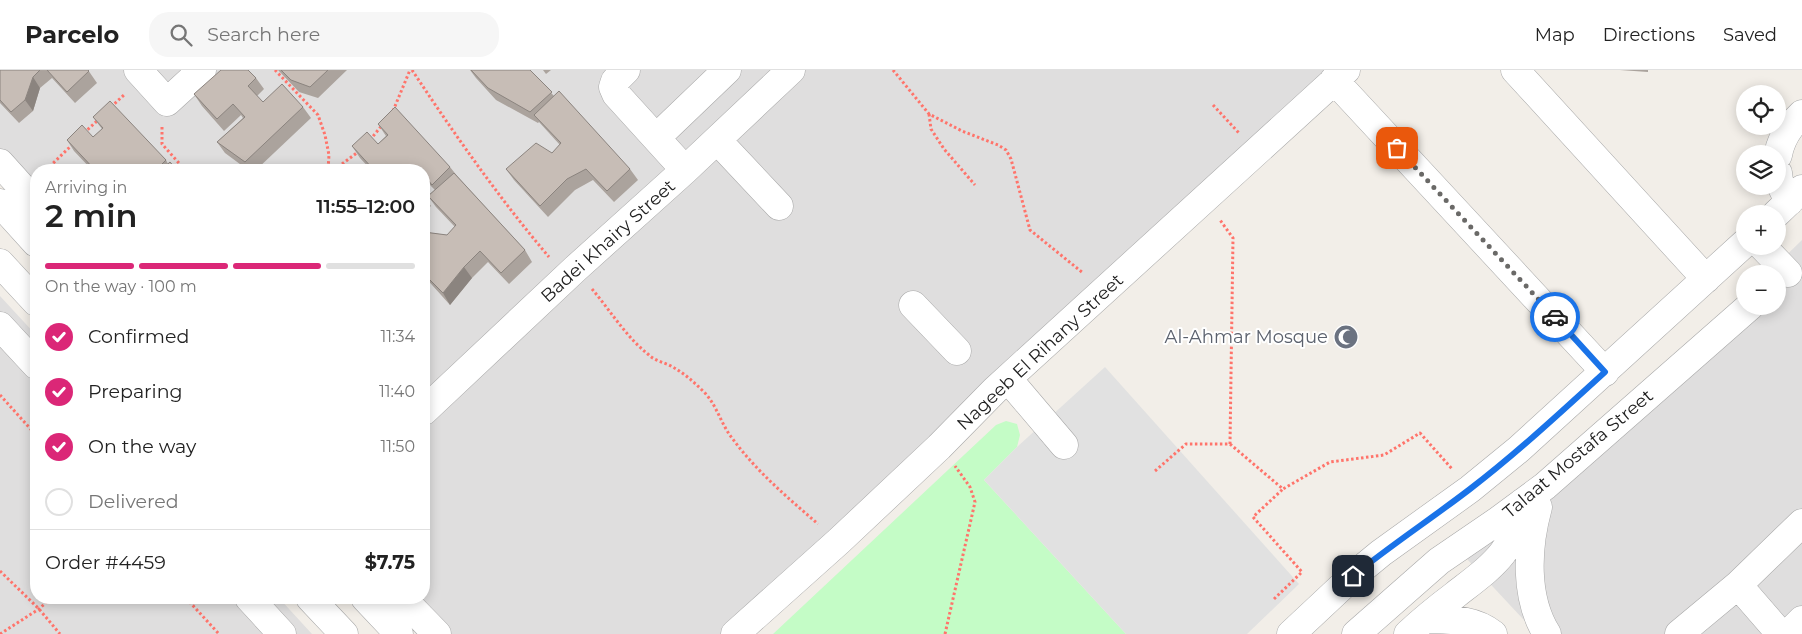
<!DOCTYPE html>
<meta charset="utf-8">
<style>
:root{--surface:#fff;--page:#f6f6f6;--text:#222;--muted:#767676;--line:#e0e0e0;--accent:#db2777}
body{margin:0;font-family:Montserrat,sans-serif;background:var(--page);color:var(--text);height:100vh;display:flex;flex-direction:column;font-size:19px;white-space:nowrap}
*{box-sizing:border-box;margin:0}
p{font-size:16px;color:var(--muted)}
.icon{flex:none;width:28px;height:28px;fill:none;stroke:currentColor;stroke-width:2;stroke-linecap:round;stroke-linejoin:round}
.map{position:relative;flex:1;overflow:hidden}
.side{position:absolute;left:30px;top:94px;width:400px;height:440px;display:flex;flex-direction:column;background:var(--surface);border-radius:20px;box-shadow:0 2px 12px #0003}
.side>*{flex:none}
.fabs{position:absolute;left:1736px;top:15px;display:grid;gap:10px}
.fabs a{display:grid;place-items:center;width:50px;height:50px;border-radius:50%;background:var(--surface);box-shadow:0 2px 12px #0003;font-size:25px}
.pin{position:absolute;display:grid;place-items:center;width:42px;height:42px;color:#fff;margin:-21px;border-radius:10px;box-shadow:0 2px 8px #0006}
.courier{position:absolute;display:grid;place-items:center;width:50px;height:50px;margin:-25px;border:4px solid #1a73e8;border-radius:50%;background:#fff;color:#222;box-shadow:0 1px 6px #0007}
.overview em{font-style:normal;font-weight:600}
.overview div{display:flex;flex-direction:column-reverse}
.overview{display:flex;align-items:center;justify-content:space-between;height:85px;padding:0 15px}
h1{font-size:32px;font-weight:600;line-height:38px}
.bar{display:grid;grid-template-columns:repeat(4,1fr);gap:8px 5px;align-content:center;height:60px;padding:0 15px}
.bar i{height:6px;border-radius:4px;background:var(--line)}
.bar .on{background:var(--accent)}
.bar p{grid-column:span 4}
.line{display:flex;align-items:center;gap:12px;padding:0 15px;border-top:1px solid var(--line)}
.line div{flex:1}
ol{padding:0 15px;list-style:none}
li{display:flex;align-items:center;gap:15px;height:55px}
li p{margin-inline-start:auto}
li .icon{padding:5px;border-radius:50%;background:var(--accent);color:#fff;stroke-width:4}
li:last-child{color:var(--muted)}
li i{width:28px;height:28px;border:2px solid var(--line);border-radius:50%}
header{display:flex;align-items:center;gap:30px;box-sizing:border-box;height:70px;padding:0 25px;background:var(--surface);border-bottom:1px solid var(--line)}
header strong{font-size:24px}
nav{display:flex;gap:28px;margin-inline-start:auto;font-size:18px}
.search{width:350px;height:45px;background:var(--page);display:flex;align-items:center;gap:12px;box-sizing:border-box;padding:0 18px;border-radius:20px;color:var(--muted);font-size:19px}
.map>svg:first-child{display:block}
</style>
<header>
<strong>Parcelo</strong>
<div class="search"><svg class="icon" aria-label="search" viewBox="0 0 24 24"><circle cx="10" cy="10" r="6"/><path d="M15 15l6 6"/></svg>Search here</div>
<nav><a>Map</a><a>Directions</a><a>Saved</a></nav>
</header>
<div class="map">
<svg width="1802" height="564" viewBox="0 0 1802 564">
<rect width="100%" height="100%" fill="#f2eee8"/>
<path fill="#dfdede" d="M0,0H1332L725,564H416L381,528H424V100H36V150L0,110Z
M1802,170V564H1537L1467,489L1745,225V236H1778V204H1767Z
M0,226L36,265V528H279L312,564H0Z"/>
<path fill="#c4fcc6" d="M1006,351L1017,354L1020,365L1017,377L984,410L1126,564H773L996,355Z"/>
<path fill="#e1e1e1" d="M1105,297L1299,514L1247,564H1126L984,410L1017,377Z"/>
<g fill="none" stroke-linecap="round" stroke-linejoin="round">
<defs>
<path id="minor" d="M138,0L167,32L202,0
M626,0L615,11L613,17L616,24L685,100
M1515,0L1706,209
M1334,10L1605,302
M657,67L727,0
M717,70L779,136
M1778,85C1781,68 1789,56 1802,44
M0,93L36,133
M1778,103L1779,111L1789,132
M0,133L36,173
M1776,144L1802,119
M1762,176L1788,203
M0,193L36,232
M913,235L957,281
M0,256L36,295
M1008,309L1064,375
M424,341L575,199L685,100L791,0
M1538,437C1527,477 1524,527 1547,564
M1738,515L1777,560L1785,563L1792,560L1802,550
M249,528L282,564
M310,528L344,564
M365,528L399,564
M402,528L437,564
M1425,549C1449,550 1473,548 1493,564
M735,564L839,471L939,377L995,320L1346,0
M1291,564L1353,506L1381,483L1470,419L1519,379L1745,173
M1356,564L1439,491L1499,450L1545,416L1750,236
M1408,564C1423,550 1439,537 1455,525C1492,496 1515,482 1523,432
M1679,564L1738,515L1802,453"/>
</defs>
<use href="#minor" stroke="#a8a8a8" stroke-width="29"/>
<path stroke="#ff746b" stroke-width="3" stroke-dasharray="2.5 2.5" stroke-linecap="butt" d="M275,0L318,45L325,65L329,85L328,100
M412,0C455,65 499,128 549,187
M893,0L929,44L962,61L998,75L1006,80L1011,89L1030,160L1083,203
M1213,35L1239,63
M111,37L125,24
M393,41L410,0
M929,44L931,59L944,79L975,115
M162,57V74L185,100
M84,63L98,50
M370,70L383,54
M46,100L73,74
M334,100L358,82
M592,219C610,240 626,267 649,285C654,290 662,292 669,295C683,302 694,312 705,323C717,336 721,354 732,368C757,402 787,427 818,454
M0,325L36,365
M1230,374L1283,419L1330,392L1384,385L1420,363L1453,400
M1155,401L1186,374H1230L1233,168L1220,150
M0,501L39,539L60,564
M186,528L219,564
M1274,529L1302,502L1253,447L1283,419
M0,564L39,539L51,528
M945,564L975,432L970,417L955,396"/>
<use href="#minor" stroke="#fff" stroke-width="28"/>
</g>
<path fill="#aba39d" d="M0,0H88L97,13L75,33L52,8L40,18L33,41L19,53L0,33Z
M278,0H347L318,28L299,22Z
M470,0H530L554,26L630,99L638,110L614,132L593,110L575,120L548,147L514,110L506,99L552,83L560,75L539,52L538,53L496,30L476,8Z
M543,0H551L546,4Z
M1620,0H1648V2Z
M256,8L264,19L257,26L263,32L303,37L311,48L256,100H248L225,83L217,72L243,48L241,45L224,61L202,36L194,24Z
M93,47L166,90L168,94L177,100H92L74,81L67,70L93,67L102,59Z
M378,54L450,97L458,107L525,180L532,192L509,214L488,192L472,208L450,235L424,206V162L447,165L455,157L436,137L428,126L435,120L430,115L424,121V100H371L360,88L352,76L378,74L386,66Z
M424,126L431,136L424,142Z"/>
<path fill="#8b847f" d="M33,7L40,18L33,41L25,30Z
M464,197L472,208L450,235L443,223Z"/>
<path fill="#c7bdb6" stroke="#8b847f" d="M0,0H40L33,7L25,30L11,42L0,30Z
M47,0H88L89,1L67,22Z
M221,0H248L256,8L248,16L263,32L282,14L303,37L245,92L217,72L245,47L233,34L217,49L194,24Z
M281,0H328L310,17L291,10Z
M471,0H530L552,22L530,42L488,18Z
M559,21L630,99L607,121L586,99L567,109L540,136L506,99L536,73L552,83L561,73L534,45Z
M110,31L166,90L156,100H140L137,97L134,100H95L67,70L82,55L93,67L103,58L93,47Z
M395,37L450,97L432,115L424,105V100H374L352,76L367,62L378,74L388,65L378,54Z
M170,92L177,100H161Z
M454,103L525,180L501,203L480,181L464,197L443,223L424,204V162L447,165L456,155L428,126Z"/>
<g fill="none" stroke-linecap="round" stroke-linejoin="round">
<path stroke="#6a6967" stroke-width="5" stroke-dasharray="0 9" d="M1397,78L1555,247"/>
<path stroke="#1a73e8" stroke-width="6" d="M1353,506C1391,475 1431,449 1470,419C1517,383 1561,342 1605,302L1555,247"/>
</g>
<defs>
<symbol id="mosque-disc" viewBox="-11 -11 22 22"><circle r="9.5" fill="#6b7280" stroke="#fff"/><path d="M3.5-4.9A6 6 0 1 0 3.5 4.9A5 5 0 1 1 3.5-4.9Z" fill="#fff"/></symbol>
</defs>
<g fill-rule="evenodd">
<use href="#mosque-disc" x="1332" y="253" width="28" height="28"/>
</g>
<g text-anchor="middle" stroke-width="4" stroke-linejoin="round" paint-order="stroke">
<g font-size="18" fill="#212121" stroke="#fff">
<text transform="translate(608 171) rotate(-42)" y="6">Badei Khairy Street</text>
<text transform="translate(1040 282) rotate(-43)" y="6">Nageeb El Rihany Street</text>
<text transform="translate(1578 384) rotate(-40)" y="6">Talaat Mostafa Street</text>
</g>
<g font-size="18" fill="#5b616d" stroke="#fff" text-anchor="end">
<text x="1328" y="273">Al-Ahmar Mosque</text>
</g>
</g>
</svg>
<div class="fabs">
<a><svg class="icon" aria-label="locate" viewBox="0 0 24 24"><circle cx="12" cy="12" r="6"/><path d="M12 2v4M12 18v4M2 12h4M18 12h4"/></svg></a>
<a><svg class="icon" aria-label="layers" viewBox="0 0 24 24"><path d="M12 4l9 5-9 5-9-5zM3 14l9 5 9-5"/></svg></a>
<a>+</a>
<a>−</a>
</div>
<div class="pin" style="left:1397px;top:78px;background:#ea580c"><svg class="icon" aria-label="bag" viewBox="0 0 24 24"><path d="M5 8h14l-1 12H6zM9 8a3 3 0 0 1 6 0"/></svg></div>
<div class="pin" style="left:1353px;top:506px;background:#1f2937"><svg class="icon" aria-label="home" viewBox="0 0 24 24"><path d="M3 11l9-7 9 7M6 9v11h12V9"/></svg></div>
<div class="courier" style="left:1555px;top:247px"><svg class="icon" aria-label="car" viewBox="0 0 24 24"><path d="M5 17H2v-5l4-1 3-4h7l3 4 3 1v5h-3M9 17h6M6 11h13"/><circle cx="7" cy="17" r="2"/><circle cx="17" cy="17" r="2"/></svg></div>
<section class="side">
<div class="overview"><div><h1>2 min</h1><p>Arriving in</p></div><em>11:55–12:00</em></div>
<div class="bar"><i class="on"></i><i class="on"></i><i class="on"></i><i></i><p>On the way · 100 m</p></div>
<ol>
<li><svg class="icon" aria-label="check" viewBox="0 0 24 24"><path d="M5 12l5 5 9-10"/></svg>Confirmed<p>11:34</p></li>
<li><svg class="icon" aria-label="check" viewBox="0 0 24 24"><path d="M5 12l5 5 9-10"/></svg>Preparing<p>11:40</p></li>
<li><svg class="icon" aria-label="check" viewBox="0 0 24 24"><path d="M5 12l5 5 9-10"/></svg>On the way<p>11:50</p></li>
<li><i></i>Delivered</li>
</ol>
<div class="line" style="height:65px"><div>Order #4459</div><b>$7.75</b></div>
</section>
</div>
